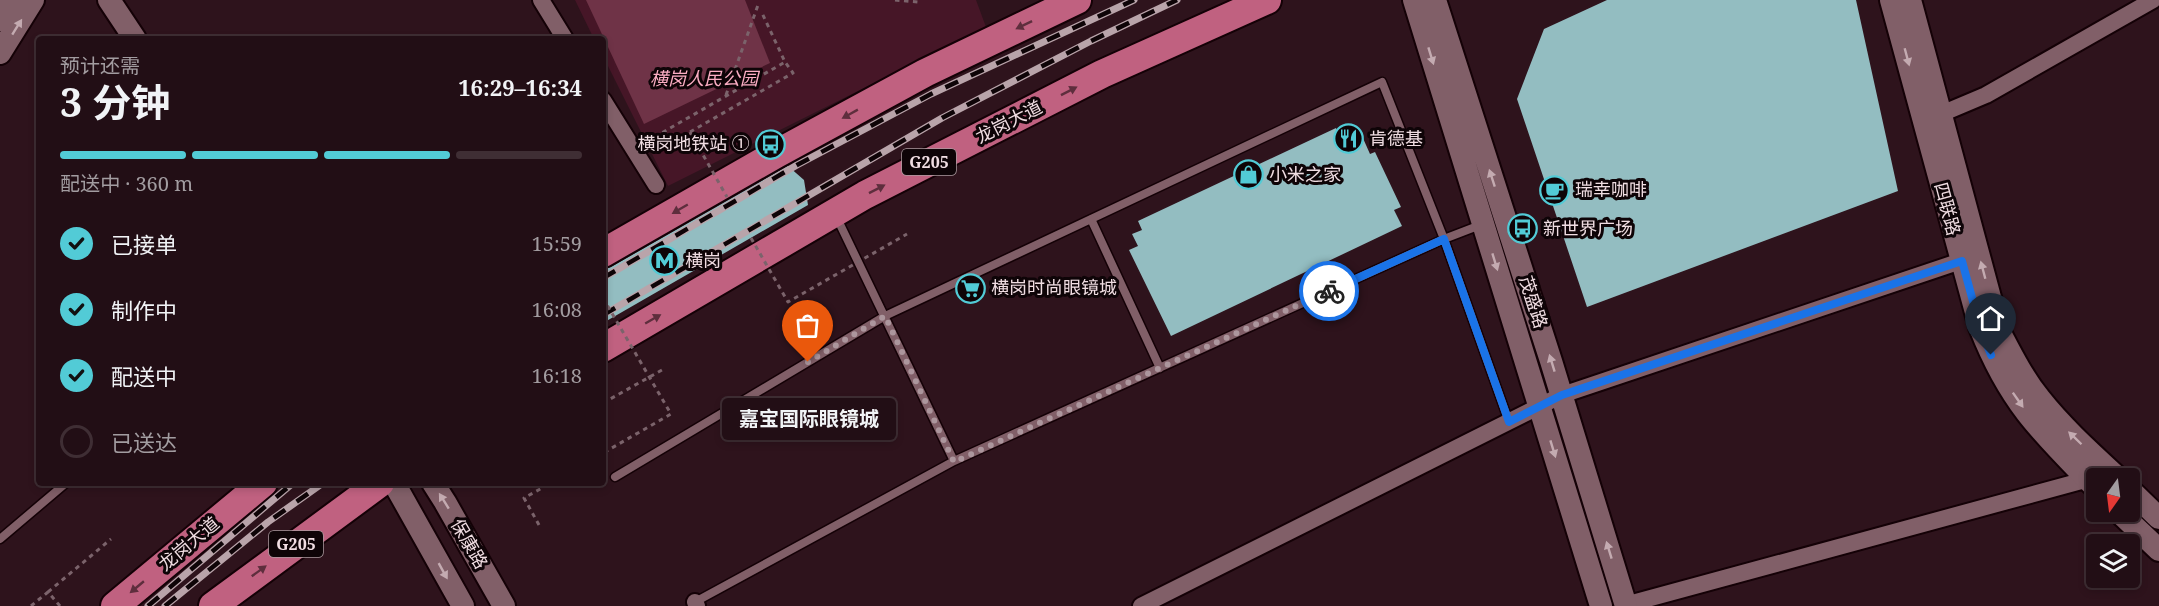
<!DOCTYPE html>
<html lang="zh">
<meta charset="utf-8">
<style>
:root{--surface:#220e15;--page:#2e1c22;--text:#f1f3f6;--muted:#a29ca0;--line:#3f2e34;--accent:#52cbd6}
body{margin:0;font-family:"Noto Serif","Noto Sans SC",serif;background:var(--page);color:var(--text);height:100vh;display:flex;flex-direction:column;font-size:22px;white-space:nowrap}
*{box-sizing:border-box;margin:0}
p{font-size:20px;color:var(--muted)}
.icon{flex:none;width:33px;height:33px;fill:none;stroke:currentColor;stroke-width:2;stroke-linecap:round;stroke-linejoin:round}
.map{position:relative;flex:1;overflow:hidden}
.side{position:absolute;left:36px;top:36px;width:570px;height:450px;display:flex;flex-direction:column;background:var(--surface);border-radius:6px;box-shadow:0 3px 9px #0003,0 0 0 2px var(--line)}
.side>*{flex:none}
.needle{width:39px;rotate:194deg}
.fabs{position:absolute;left:2086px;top:468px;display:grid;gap:12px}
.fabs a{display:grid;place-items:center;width:54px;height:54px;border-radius:6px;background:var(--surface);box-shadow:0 3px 9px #0003,0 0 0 2px var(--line);font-size:30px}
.pin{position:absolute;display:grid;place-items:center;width:51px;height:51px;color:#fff;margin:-62px -26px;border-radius:50% 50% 50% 0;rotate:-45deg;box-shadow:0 0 6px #0007}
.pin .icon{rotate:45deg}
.courier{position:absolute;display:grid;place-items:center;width:60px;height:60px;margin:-30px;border:4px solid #1a73e8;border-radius:50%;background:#fff;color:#222;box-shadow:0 2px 8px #0007}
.bubble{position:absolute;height:42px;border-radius:6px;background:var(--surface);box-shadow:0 3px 9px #0003,0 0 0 2px var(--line);font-size:20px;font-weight:700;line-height:42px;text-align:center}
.headline em{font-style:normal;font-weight:700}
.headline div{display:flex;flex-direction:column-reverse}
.headline{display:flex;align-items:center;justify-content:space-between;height:102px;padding:0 24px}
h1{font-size:39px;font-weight:700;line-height:45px}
.bar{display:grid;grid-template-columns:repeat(4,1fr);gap:9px 6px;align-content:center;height:72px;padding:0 24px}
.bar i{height:8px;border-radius:4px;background:var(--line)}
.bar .current{background:var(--accent)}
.bar p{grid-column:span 4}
ol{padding:0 24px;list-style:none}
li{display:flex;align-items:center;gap:18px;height:66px}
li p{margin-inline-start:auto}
li .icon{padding:6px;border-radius:50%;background:var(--accent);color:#111;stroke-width:4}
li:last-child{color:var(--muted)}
li i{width:33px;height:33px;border:3px solid var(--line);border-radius:50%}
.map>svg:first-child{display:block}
</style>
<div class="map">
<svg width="2159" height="606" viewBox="0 0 2159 606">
<rect width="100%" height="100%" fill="#2e131c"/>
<path fill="#461627" d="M575,0H976L986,27L668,186L603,56V39H594Z"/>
<path fill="#6f3347" d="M586,0H745L770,63L644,124Z"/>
<path fill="#93bdc1" d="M1607,0H1856L1898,191L1587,307L1517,99L1544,29Z
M1336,128L1339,135L1349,130L1354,140L1362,136L1370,154L1375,152L1401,207L1394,210L1402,226L1171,336L1129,250L1138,246L1132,234L1142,230L1138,221Z
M788,166L804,180L808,205L603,323V270L611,267Z"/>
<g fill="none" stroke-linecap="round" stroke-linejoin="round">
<defs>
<path id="lane" d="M836,216L954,461
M1091,219L1160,368
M615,477L885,316L1382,82L1444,239L1509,422
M0,539L66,483
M695,602L954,461L1444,239L1483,224"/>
<path id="street" d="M541,0L565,39
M603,100L656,185
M1941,114L1986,95L2153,0
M695,602L697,606
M1625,605L2096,477
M1141,606L1562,395L1961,261"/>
<path id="secondary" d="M109,0L135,39
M1414,0L1601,606
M1435,0L1551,361L1626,606
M1891,0L1980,327C1992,358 2007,387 2027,413C2048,440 2073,464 2097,489
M1910,0L1999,331C2011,354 2023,378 2040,399C2063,428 2091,453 2118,478
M0,20L12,0
M0,53L33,0
M394,483L463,606
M433,483L445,502L504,606
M2130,490L2159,518
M2119,512L2159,550"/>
<path id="highway" d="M603,253L776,154L925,73L1077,0
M603,348L865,195L1102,74L1267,0
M115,606L263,483
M213,606L380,483"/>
</defs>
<use href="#lane" stroke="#140106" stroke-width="11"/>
<use href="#street" stroke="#140106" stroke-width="20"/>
<use href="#secondary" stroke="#140106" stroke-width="26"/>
<use href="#highway" stroke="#140106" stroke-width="32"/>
<path stroke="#7b636b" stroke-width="3" stroke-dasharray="4.5 4.5" stroke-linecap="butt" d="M895,0L918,2L921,0
M726,95L758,5
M690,132L793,73L785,62
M646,137L653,138L785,62L762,13
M603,403L662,370
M539,525L524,498L551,483
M48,592L111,539
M31,606L48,592L60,606"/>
<use href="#lane" stroke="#815f68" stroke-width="8"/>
<use href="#street" stroke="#815f68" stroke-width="16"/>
<use href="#secondary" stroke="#815f68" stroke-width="22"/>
<use href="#highway" stroke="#c06180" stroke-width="28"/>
<defs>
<path id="rail" d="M603,278L797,165L931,94L1134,0
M603,315L942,118L1091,41L1177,0
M148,606L293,483
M165,606L268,522L323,483"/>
</defs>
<use href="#rail" stroke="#b9a4aa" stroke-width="7"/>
<use href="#rail" stroke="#0e0407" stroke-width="4.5" stroke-dasharray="14" stroke-linecap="butt"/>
<path stroke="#7b636b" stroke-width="3" stroke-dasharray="4.5 4.5" stroke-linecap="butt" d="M690,132L727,197
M751,238L788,302L907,234
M603,298L671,414L603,453"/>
</g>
<defs><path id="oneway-solid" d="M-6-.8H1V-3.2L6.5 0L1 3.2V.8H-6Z" transform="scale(1.5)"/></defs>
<g fill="#5e2e3d">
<use href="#oneway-solid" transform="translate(1024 25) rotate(154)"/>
<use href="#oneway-solid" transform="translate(1069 91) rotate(-27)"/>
<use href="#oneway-solid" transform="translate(850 114) rotate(151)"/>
<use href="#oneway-solid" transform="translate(877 189) rotate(-27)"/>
<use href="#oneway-solid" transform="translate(680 209) rotate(150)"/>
<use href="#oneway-solid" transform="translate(653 319) rotate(-30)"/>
<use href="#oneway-solid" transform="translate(259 571) rotate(-36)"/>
<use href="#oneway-solid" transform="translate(137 587) rotate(140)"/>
</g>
<g fill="#c4abb1">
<use href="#oneway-solid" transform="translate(17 27) rotate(-58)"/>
<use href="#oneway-solid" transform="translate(1431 56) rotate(73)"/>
<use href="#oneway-solid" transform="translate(1907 57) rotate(75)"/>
<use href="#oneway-solid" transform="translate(1492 178) rotate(-108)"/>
<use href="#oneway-solid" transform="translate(1495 262) rotate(73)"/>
<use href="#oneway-solid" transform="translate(1983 270) rotate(-105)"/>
<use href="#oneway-solid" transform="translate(1552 363) rotate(-107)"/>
<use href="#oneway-solid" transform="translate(2018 400) rotate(55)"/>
<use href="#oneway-solid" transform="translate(2075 438) rotate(-136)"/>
<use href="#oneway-solid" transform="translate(1553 449) rotate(73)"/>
<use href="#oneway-solid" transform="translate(444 501) rotate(-122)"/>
<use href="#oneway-solid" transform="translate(1609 550) rotate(-107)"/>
<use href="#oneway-solid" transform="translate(443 571) rotate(61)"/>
</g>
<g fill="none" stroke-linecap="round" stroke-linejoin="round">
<path stroke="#ac969d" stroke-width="6" stroke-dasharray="0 10.8" d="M808,362L885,316L954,462L1329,291"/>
<path stroke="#1a73e8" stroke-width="8" d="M1329,291L1444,239L1509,422L1562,395L1962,261L1980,327L1991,355"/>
</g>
<defs>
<symbol id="restaurant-ring" viewBox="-11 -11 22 22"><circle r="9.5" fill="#0e0407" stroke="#52cbd6" stroke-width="1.5"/><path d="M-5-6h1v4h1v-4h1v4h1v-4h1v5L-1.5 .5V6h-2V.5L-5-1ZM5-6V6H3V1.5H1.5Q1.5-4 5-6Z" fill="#52cbd6"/></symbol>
<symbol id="bus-ring" viewBox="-11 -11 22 22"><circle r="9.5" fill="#0e0407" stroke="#52cbd6" stroke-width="1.5"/><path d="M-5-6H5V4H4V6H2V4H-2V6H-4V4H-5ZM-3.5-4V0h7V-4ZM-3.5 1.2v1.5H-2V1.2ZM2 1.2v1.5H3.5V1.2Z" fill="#52cbd6"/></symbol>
<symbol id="shop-ring" viewBox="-11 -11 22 22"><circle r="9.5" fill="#0e0407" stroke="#52cbd6" stroke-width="1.5"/><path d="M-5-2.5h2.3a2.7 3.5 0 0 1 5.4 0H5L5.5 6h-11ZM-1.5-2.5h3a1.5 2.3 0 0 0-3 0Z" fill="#52cbd6"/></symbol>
<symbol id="cafe-ring" viewBox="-11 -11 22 22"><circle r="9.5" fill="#0e0407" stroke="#52cbd6" stroke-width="1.5"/><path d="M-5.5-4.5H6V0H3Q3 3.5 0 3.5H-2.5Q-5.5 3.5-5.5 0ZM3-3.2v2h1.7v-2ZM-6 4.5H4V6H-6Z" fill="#52cbd6"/></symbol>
<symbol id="metro-ring" viewBox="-11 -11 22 22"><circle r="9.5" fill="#0e0407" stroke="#52cbd6" stroke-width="1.5"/><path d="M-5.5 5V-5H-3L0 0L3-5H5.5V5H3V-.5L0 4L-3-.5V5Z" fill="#52cbd6"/></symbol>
<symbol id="supermarket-ring" viewBox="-11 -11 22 22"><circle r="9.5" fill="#0e0407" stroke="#52cbd6" stroke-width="1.5"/><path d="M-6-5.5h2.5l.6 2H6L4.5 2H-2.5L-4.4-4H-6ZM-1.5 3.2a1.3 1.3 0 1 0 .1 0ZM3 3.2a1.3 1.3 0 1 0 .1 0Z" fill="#52cbd6"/></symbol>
</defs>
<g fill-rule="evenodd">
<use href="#restaurant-ring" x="1332" y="122" width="33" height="33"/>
<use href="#bus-ring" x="754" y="128" width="33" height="33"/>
<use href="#shop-ring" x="1232" y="158" width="33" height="33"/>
<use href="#cafe-ring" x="1538" y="174" width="33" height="33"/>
<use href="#bus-ring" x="1506" y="212" width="33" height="33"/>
<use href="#metro-ring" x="648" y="244" width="33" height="33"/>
<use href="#supermarket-ring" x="954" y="272" width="33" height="33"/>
</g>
<g text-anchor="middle" stroke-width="6" stroke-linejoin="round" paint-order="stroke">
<g fill="#0e0407" stroke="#ac9ca0" stroke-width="1.5">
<rect x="902" y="149" width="54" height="26" rx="4.5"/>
<rect x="269" y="531" width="54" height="26" rx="4.5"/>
</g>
<g font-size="16" font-weight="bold" fill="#f0dde2">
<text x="929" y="168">G205</text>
<text x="296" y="550">G205</text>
</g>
<g font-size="18" font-style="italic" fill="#fbadc3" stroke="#0e0407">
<text x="704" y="85">横岗人民公园</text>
</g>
<g font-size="18" fill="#f0dde2" stroke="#0e0407">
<text transform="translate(1009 122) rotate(-27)" y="6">龙岗大道</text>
<text transform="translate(1947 209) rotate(75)" y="6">四联路</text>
<text transform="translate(1533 302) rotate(72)" y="6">茂盛路</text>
<text transform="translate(189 544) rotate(-40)" y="6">龙岗大道</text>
<text transform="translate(469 544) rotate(60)" y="6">保康路</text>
</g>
<g font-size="18" fill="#f0dde2" stroke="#0e0407" text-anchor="start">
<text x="1369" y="145">肯德基</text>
<text x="750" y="150" text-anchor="end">横岗地铁站 ①</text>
<text x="1269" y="181">小米之家</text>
<text x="1575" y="196">瑞幸咖啡</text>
<text x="1543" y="235">新世界广场</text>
<text x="685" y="267">横岗</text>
<text x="991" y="294">横岗时尚眼镜城</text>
</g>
</g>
</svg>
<div class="fabs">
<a><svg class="needle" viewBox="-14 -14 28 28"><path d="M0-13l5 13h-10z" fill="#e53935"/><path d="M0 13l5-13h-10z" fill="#a29ca0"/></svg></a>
<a><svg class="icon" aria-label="layers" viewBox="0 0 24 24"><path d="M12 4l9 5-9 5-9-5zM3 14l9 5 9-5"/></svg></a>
</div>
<div class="pin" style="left:808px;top:362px;background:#ea580c"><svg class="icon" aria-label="bag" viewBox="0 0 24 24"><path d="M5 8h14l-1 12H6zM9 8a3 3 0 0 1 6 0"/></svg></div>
<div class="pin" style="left:1991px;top:355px;background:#1f2937"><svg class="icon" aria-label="home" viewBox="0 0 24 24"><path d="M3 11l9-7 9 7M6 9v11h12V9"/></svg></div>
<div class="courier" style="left:1329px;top:291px"><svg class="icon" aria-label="bike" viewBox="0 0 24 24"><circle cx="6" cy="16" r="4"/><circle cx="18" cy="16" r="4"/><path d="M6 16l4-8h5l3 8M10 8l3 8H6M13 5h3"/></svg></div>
<div class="bubble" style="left:722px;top:398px;width:174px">嘉宝国际眼镜城</div>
<section class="side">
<div class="headline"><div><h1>3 分钟</h1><p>预计还需</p></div><em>16:29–16:34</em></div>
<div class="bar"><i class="current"></i><i class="current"></i><i class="current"></i><i></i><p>配送中 · 360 m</p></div>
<ol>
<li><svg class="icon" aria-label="check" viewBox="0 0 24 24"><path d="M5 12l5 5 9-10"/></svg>已接单<p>15:59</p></li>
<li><svg class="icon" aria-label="check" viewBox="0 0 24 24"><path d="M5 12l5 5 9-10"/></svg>制作中<p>16:08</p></li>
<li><svg class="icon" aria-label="check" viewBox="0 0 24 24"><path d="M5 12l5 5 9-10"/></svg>配送中<p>16:18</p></li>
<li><i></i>已送达</li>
</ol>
</section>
</div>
